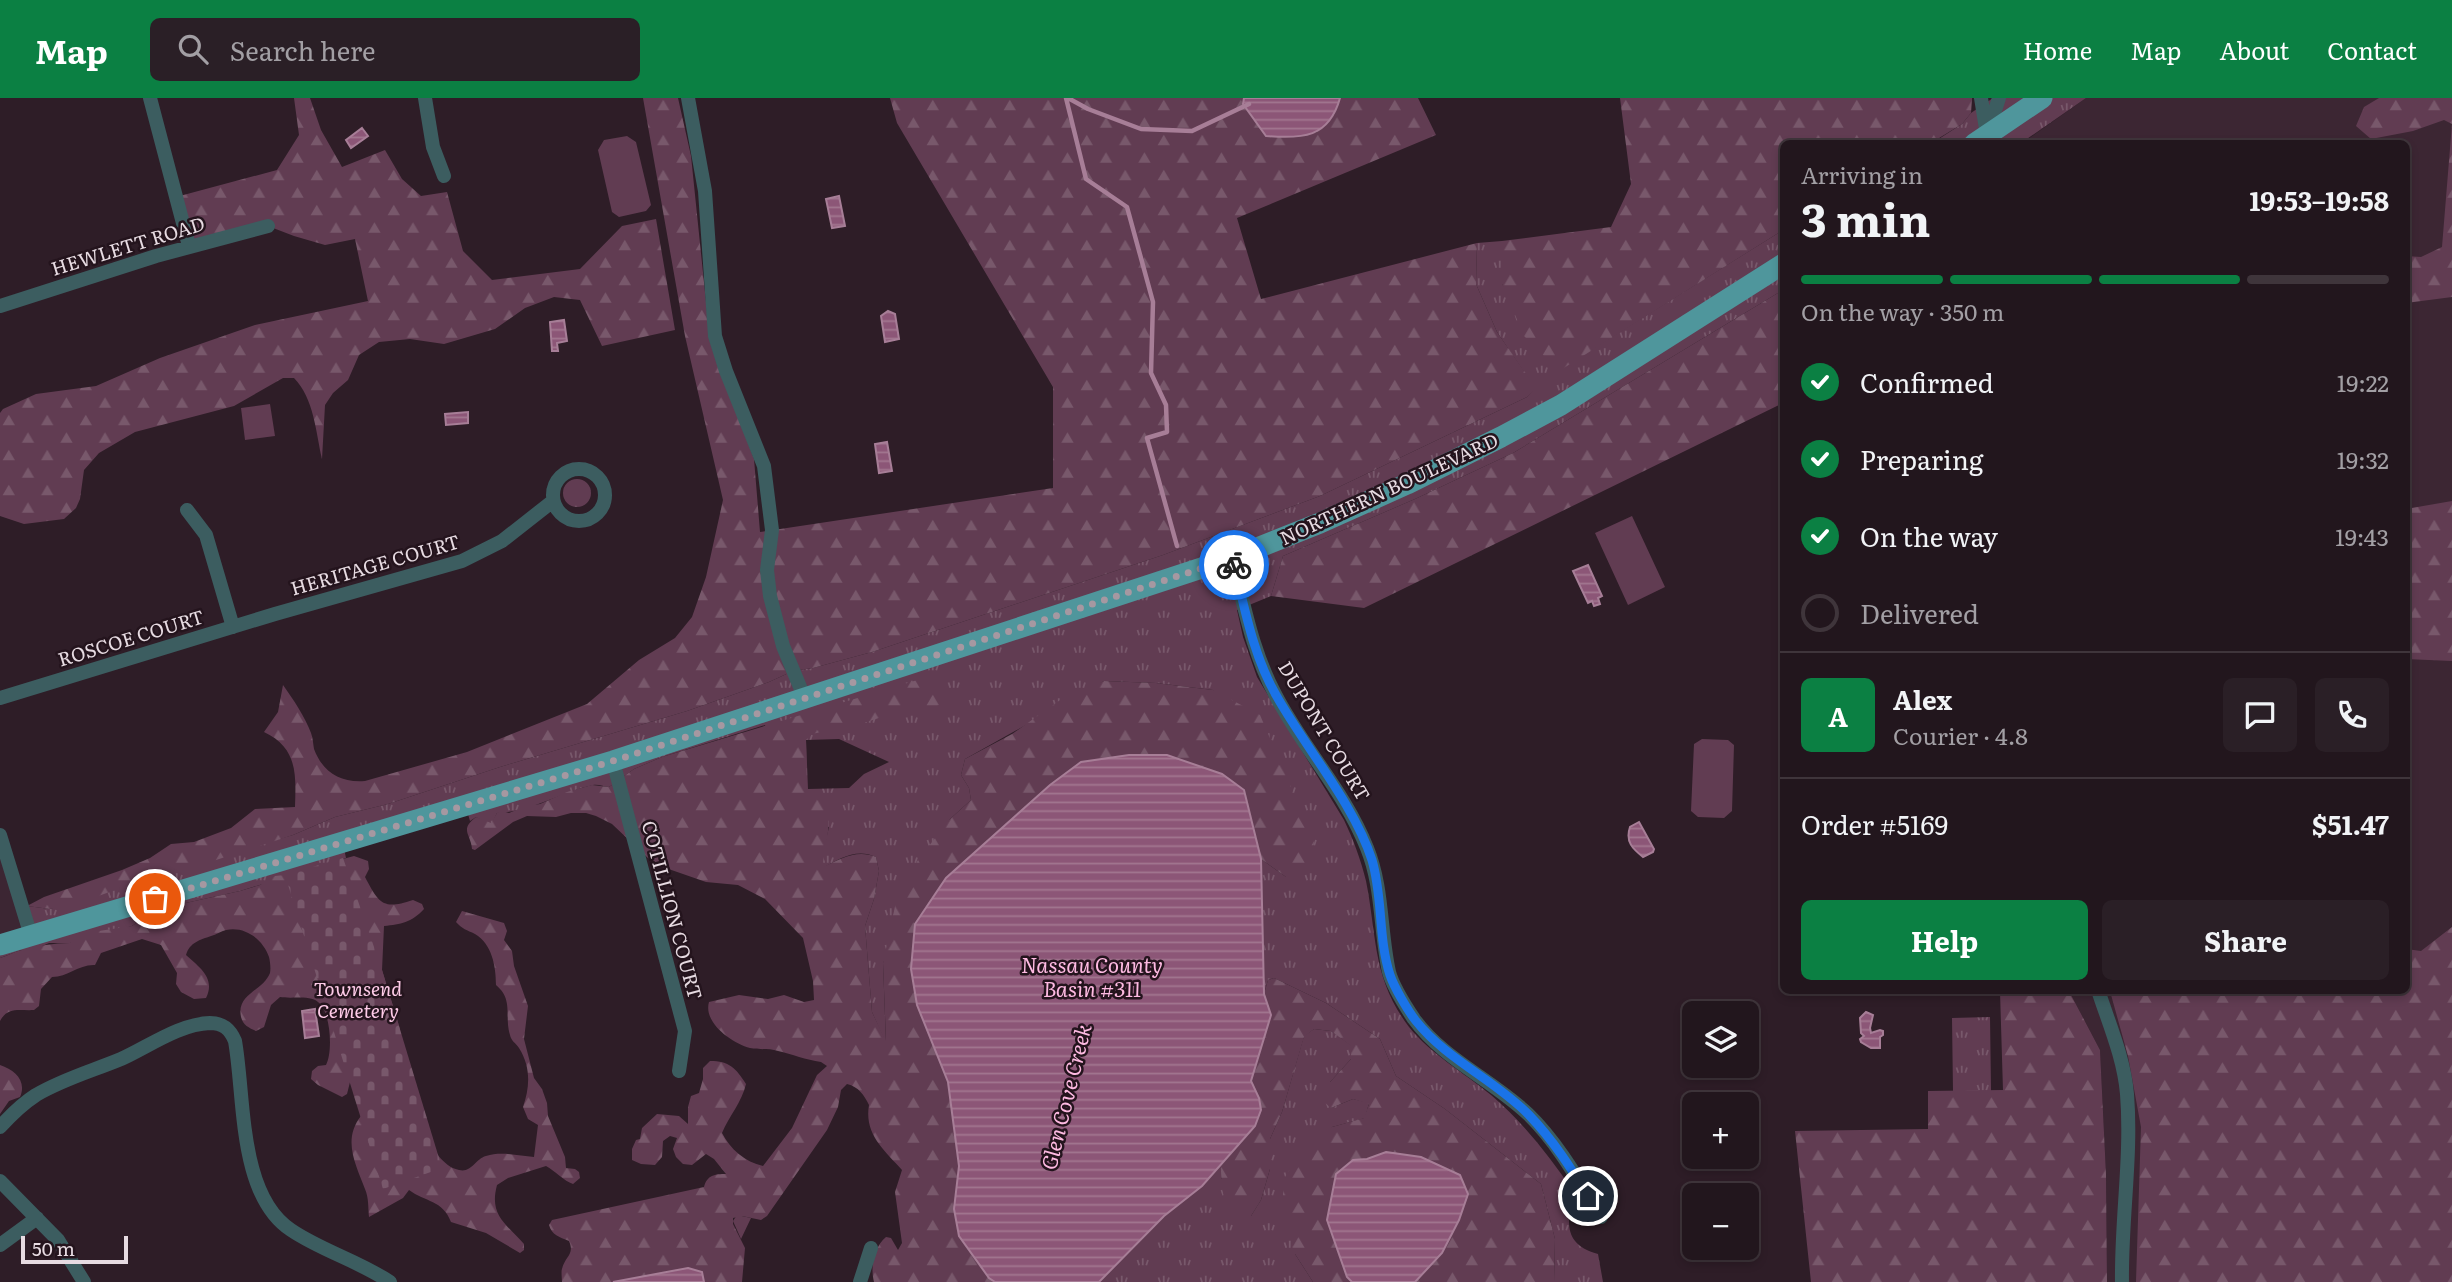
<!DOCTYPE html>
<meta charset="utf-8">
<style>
:root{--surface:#22161d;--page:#2a1f26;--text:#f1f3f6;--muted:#a29fa4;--line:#3f353b;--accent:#0b8043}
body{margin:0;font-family:Literata,serif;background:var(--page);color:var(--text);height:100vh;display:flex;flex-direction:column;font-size:26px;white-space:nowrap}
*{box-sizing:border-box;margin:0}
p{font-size:23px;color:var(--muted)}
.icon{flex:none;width:38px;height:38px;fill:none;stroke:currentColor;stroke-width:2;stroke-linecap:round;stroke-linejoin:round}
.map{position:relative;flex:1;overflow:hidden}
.side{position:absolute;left:1780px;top:42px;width:630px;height:854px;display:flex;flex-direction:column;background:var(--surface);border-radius:10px;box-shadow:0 4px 10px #0003,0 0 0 2px var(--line)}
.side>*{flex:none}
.tools{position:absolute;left:1682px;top:903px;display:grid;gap:14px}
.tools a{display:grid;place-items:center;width:77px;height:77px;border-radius:10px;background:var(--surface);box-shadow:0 4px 10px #0003,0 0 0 2px var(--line);font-size:35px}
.scale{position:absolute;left:21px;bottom:18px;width:107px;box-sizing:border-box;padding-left:7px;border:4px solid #e7dbe2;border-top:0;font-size:19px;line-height:24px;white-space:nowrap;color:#e7dbe2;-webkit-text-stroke:5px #24141d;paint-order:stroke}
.pin{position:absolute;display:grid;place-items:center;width:60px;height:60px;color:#fff;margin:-30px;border:4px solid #fff;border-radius:50%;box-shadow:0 2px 7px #0007}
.courier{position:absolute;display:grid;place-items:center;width:70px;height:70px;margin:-35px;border:5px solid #1a73e8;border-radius:50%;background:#fff;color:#222;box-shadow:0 2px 9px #0007}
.headline em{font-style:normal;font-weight:700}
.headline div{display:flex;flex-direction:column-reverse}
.headline{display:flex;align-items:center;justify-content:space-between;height:119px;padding:0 21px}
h1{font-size:46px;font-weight:700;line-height:52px}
.bar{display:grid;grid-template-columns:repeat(4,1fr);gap:10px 7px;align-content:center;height:84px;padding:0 21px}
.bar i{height:9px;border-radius:5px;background:var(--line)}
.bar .active{background:var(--accent)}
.bar p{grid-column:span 4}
.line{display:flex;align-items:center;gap:18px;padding:0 21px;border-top:2px solid var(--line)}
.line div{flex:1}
.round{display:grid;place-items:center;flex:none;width:74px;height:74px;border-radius:10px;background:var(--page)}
ol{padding:0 21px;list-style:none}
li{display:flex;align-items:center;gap:21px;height:77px}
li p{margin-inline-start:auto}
li .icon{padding:7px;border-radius:50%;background:var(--accent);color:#fff;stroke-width:4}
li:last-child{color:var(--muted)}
li i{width:38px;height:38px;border:4px solid var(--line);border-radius:50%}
.cta{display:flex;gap:14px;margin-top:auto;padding:14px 21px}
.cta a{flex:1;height:80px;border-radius:10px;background:var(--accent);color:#fff;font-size:28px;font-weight:700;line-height:80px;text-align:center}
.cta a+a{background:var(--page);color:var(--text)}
header{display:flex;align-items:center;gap:42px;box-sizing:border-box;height:98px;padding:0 35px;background:var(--accent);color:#fff}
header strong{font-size:33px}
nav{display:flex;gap:38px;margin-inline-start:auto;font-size:24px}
.search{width:490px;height:63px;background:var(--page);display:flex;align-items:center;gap:18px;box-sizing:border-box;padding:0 24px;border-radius:10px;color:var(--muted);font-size:26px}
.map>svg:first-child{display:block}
</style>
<header>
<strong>Map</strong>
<div class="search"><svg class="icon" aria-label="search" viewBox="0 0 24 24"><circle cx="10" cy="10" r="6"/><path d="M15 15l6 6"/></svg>Search here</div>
<nav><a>Home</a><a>Map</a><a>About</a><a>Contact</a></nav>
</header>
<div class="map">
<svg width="2452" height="1184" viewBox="0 0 2452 1184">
<defs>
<pattern id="grass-tufts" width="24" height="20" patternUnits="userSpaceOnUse" patternTransform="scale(1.75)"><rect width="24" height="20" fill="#613c52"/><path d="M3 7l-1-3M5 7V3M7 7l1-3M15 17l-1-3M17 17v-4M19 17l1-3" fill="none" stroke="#78586b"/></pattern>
<pattern id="forest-firs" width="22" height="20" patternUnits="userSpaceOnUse" patternTransform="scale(1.75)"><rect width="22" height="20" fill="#613c52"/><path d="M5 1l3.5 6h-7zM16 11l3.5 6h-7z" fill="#78586b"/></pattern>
<pattern id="cemetery-stones" width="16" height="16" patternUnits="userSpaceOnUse" patternTransform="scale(1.75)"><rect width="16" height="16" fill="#613c52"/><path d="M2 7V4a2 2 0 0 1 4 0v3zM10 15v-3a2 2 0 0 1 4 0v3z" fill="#78586b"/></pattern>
<pattern id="water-rules" width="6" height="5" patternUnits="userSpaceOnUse" patternTransform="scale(1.75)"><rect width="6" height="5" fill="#8c5677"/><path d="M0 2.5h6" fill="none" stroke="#a27690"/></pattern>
</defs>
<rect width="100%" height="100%" fill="#2e1d27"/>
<path fill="#3c2633" d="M2086,0H2452V1184H2107L2106,1076L2100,952L2069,893L2406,892V46H2021Z
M0,737L31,838L0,847Z"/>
<path fill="url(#grass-tufts)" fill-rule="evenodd" d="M1993,0H2086L2021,45L1931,46L1962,26L1971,15Z
M1783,132V192L1513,355L1415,401L1283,458L1271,498L1237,512L1243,539L1257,579L1344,722C1353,741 1361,762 1366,783C1377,838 1372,880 1409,929C1432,957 1463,974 1491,997C1524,1025 1549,1058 1574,1094C1567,1123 1562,1146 1598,1156L1603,1184H1554L1555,1141L1541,1086L1445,1011L1396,978L1380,941L1326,905L1274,880L1268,882L1264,896L1261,761L1286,779L1213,592L1156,585L1104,583L965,661L961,677L969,690L971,702L950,721L883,865L886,945L872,914L865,828L874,801L879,773L876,759C857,750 840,760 823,770V755L829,729L796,720L765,627L662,659L634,671L609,689C604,689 599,686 593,687C561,694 531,714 497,715L492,725H487L476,719L470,723L466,709L343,746L346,760L240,793L172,808L149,816L132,828L70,845H49L33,852H21L0,860V847L31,838L27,808L50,811L161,775L293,737L335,719L388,706L500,669L687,613L769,584L793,573L813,570L872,554L1163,457L1320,398L1527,299L1535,290L1497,234L1476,186L1477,145L1502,143V186L1559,272ZM839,641L889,664L864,676L849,690L808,691L806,642Z
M563 395a14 14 0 1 1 28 0a14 14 0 1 1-28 0Z
M1990,919L1991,993H1953L1952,920Z
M1314,931L1331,933L1352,948L1351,961L1330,984L1331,1010L1353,1001L1369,1005L1365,1020L1332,1029L1295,1156L1313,1184H1099L1164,1118L1202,1088L1221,1066V1080L1251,1118L1261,1102L1270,1071V1041L1282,1014L1304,938Z
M737,1117L751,1120L741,1141L733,1123Z"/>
<path fill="url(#forest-firs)" d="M294,0H310L321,32L342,69L385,52L402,81L421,98L447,94L463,153L492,182L580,171L622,128L656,121L675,232L602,248L580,202L554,199L525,210L495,231L444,246L410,241L379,244L359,257L348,282L333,295L325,307L322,361C316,335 314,300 294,280H283L234,308L135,334L99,355L84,372L80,401L76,410L64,421L24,426L0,418V315L3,311L36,296L96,288L160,260L255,227L368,203L355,141L325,147L294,138L268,128L189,148L176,99L277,72L299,37Z
M643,0H678L691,58L710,243L754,361L760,434L1053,390V289L897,25L890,0H1244V7L1316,35L1334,17L1340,0H1418L1436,37L1237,120L1261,201L1477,145L1476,186L1497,234L1536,290L1527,299L1320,398L1163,457L872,554L813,570L793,573L769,584L687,613L500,669L388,706L335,719L293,737L216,762L161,775L74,807L50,811L27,808L44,799L122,772L150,760L171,746L194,744L231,730L255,711L295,709C296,677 298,650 264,634L278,614L283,587C293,601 305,619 311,635C313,640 313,646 314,651C323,675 341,685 365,683L467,654L587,606L639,562L675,540L692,519L706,479L723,402L685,238Z
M1620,0H1972V1L1971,15L1962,26L1931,45L1783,46V132L1559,273L1524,238L1502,186V143L1611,129L1631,86Z
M2379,0H2452V199L2406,205V158L2421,159L2442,149L2452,26L2444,22L2413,33L2371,41L2356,28L2364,9Z
M1783,192V305L1364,510L1271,498L1283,458L1415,401L1513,355Z
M2452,403V563L2406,561V411Z
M934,577L945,584L941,606L930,611L902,612L867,624L812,636L806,642L807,691C813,697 823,705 826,712C833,729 823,751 823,769C841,761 856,751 876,759L879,773L874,801L865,828L872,914L886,943L883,865L897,799L918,762L950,721L971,702L969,690L961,677L965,661L1012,636L1063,600L1104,583L1156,585L1213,592L1260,617L1314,743L1312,768L1303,779H1286L1261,761L1244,692L1167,657H1129L1081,664L1050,687L946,780L917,907L948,984L959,1068L954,1111L989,1180L995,1184H874C870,1169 874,1149 886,1139L891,1140L898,1152L902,1145L895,1094L902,1072C884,1052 864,1036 869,1007C864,997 859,989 847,986L841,992L838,1009L827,1032L767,1118L761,1122L742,1118L733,1120V1126L745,1150L742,1184H562C562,1182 561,1173 562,1171C565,1158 575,1157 569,1143C559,1139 552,1137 549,1127L552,1122L704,1089C707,1077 715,1076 726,1076L714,1061L706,1056L692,1067L683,1066L676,1059L673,1051L677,1040L670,1038L663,1043L662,1059L655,1067L641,1066L632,1062V1051L636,1042L640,1041L642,1030L657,1016L679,1018L688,1026V1009L691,998L699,995L703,981V970L710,963C729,963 736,970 746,986C742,1004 729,1018 722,1035C730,1051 745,1064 763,1068L792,1030L817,977L827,968L821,964C806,962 792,956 778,953C769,950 759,952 750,950C732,945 703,925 709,904L739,897L768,901L784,897L804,904L814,902L813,883L803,840L765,801L738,787L706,784L660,768L648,760L612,726L596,718L586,715H571L556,719L527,718L513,724L475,752L472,751C471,736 459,732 476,719L491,725L497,715L502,713L509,715L526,708L540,706L567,694L592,687L609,689L634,671L662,659Z
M354,758L368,763L369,771L365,779C379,806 383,812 413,802L422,806L424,811C411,825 401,826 384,828L382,872L400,931L350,984L347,996L342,999L318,987L311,981L312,973L318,968L326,967C333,955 331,913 318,904C310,897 291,901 280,899L271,907L264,929L256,933C249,930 243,927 241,919C236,896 263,893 270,875C271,870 270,863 269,859C263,842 246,828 226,832C221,833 216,837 211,838C200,842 190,844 186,857C199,869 216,880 206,900L194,901L181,894L176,886L177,875L161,847L142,841L101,855L95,867C79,866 68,879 52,879L41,891L39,908L34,912C19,913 8,908 0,923V860C8,858 15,853 22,852C39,848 53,845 70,845L79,836L132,828L149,816L172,808L240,793L260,787L275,778L285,777Z
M462,813L504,825L507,833L504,842L512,853L514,868L528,908L524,941L534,980L542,991L547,1005L548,1018L565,1059L566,1070L575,1071L579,1074L580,1080L573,1086C564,1083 555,1073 546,1068L508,1080L497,1087C489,1117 505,1125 524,1146V1152L520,1155L486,1135L451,1124C443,1102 425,1104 409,1092L403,1100L369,1119C368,1110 369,1100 365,1091C356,1067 342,1042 361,1018C377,1025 408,1032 422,1041C436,1050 441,1068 459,1072C472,1075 475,1061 486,1058C502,1053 518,1058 534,1059L538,1027L528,1021L523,1009C530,989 531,969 519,950C516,945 511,943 510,937C504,918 514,902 496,887C496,868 492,846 475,836C467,832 462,831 456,824Z
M2452,829V1184H2136L2141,1029L2128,958L2110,893L2406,892V851L2421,853Z
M1274,880L1326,905L1380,941L1396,978L1445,1011L1541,1086L1555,1141L1554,1184H1415L1468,1096L1460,1077L1421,1059L1386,1054L1367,1061L1353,1062L1336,1076L1327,1122L1347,1179L1352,1184H1313L1295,1156L1283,1113V1082L1307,1046L1332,1029L1364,1020L1369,1006L1353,1001L1331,1010L1323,1003L1330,984L1351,961V948L1331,933L1314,931L1304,939L1282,1014L1270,1041V1071L1261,1102L1251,1118L1239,1120C1221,1108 1221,1085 1221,1066L1255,1028L1259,1000L1251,983L1271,917L1264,896L1268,882Z
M2000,893H2069L2100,952L2106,1076L2107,1184H1811L1795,1033L1928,1031V993L2003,992Z
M0,967C15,972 27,983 20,999L9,1003L0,1016Z"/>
<path fill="url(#cemetery-stones)" d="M343,760L382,872L442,1070L383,1091L285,777Z"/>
<path fill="#613c52" d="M627,38L636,44L651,107L646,113L619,119L612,114L598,52L604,42Z
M270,306L275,338L245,342L241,310Z
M1632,418L1665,489L1628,507L1595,435Z
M1702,641L1728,642L1734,647L1732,713L1724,720L1698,719L1691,713L1694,646Z"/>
<path fill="url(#water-rules)" stroke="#a77e97" stroke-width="2" d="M1244,0H1340C1329,40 1302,41 1266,38L1243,6Z
M362,30L368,38L351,50L346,42Z
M839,98L845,128L832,130L826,101Z
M888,213L895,216L899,241L885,244L881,218Z
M564,222L567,243L557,245L558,253H552L550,224Z
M468,314V325L446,327L445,316Z
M887,344L892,373L879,375L875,346Z
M1588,467L1602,498L1598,500L1600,506L1594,508L1592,503L1588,505L1573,473Z
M1129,657H1167L1222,676L1244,692L1261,761L1264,896L1271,917L1251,983L1259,1000L1261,1012L1255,1028L1202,1088L1164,1118L1099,1184H995L989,1180L959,1138L954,1111L959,1068L948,984L917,907L911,871L915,826L946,780L1050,687L1081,664Z
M1639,724L1654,751L1653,754L1643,759C1633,751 1625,744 1630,729Z
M315,911L319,938L305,940L302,913Z
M1866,914L1873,917L1870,930L1871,935L1880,932L1883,933V937L1880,939V950H1871L1861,944L1860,941L1864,938L1861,935L1860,920Z
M1386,1054L1421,1059L1460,1077L1468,1096L1459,1122L1442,1155L1415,1184H1352L1347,1179L1327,1122L1336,1076L1353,1062L1367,1061Z
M688,1170L702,1174L704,1184H613Z"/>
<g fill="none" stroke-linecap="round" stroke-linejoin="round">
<path stroke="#a77e97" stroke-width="4.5" d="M1066,0L1086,81L1127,109L1153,204L1151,275L1166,307L1167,334L1147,340L1177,448
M1068,0L1088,11L1141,31L1192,33L1249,6"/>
<path stroke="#3c5d60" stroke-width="14" d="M150,0L189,148
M425,0L433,49L444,78
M688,0L705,93L715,238L726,273L764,368L772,432L767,472L770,498L783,548L805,601
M1981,0L1987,37L1999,0
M0,208L156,158L268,128
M553 397a26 26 0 1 1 52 0a26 26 0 1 1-52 0Z
M187,412L206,437L233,529
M1232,460C1244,506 1252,553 1275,596C1302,649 1345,694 1367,750C1383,789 1380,833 1389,874C1393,889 1406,909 1414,921C1443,961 1492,982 1528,1016C1558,1045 1579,1083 1601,1119
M0,600L275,516L462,463L502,443L553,403
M613,663L685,933L679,973
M0,737L31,838
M2098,892C2109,926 2124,960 2127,996C2132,1058 2121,1122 2122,1184
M0,1029C11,1017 22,1006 36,997C63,981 92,973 121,961C148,949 179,926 210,925C223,925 230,931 235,943C245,999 238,1097 291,1132C322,1153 359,1163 390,1184
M0,1083L58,1142L84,1184
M0,1147L37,1120
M860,1184L871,1150"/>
<path stroke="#4f969c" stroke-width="21" d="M1974,46L2042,0
M0,847L613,663L1232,460L1320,425L1407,386L1501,339L1561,307L1783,166"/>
</g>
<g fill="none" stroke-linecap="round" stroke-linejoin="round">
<path stroke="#a698a1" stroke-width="7" stroke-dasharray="0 12.6" d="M155,801L613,663L1233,460L1234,467"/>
<path stroke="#1a73e8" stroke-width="9" d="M1234,467C1245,511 1253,557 1276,597C1305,649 1354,706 1372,762C1383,799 1378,840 1390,877C1394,889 1408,913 1416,923C1447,962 1495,982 1529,1017C1553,1042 1571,1070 1588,1098"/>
</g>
<g text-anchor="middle" stroke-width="5" stroke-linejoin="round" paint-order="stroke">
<g font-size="19" fill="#e7dbe2" stroke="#24141d">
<text transform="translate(128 148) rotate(-17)" y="7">HEWLETT ROAD</text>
<text transform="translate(1389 391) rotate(-25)" y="7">NORTHERN BOULEVARD</text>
<text transform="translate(375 467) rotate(-16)" y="7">HERITAGE COURT</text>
<text transform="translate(131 540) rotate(-17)" y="7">ROSCOE COURT</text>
<text transform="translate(1324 633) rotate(59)" y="7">DUPONT COURT</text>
<text transform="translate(672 812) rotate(75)" y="7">COTILLION COURT</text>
</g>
<g font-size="19" font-style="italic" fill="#fecbe8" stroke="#24141d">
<text x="358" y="898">Townsend<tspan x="358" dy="22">Cemetery</tspan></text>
</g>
<g font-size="21" font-style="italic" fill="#febae2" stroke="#24141d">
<text x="1092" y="875">Nassau County<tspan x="1092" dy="24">Basin #311</tspan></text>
<text transform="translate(1067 999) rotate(-76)" y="7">Glen Cove Creek</text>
</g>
</g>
</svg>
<div class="tools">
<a><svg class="icon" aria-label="layers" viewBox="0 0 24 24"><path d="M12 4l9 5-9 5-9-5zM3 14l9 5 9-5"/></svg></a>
<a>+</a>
<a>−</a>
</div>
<div class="scale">50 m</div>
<div class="pin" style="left:155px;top:801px;background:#ea580c"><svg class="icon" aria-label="bag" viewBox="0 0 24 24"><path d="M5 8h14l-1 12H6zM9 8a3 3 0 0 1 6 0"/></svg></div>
<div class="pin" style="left:1588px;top:1098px;background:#1f2937"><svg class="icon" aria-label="home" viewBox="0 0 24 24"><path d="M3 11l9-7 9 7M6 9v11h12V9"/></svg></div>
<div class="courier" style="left:1234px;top:467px"><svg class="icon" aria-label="bike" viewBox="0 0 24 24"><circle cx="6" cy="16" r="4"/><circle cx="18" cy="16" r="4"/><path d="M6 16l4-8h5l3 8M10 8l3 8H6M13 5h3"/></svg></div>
<section class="side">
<div class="headline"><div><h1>3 min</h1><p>Arriving in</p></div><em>19:53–19:58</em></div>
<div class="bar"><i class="active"></i><i class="active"></i><i class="active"></i><i></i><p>On the way · 350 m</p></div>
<ol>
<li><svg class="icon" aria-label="check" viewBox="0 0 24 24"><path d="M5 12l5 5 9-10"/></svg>Confirmed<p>19:22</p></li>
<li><svg class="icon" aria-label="check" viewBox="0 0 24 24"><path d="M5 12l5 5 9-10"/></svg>Preparing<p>19:32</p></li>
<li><svg class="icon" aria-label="check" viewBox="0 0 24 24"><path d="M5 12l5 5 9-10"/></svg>On the way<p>19:43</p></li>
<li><i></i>Delivered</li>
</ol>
<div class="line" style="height:126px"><b class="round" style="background:var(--accent);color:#fff">A</b><div><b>Alex</b><p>Courier · 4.8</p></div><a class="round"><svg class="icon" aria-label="chat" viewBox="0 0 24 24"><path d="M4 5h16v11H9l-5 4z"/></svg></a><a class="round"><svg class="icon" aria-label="phone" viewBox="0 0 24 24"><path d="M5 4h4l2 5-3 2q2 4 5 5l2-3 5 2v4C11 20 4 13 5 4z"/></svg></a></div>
<div class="line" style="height:91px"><div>Order #5169</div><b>$51.47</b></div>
<div class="cta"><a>Help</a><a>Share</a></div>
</section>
</div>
